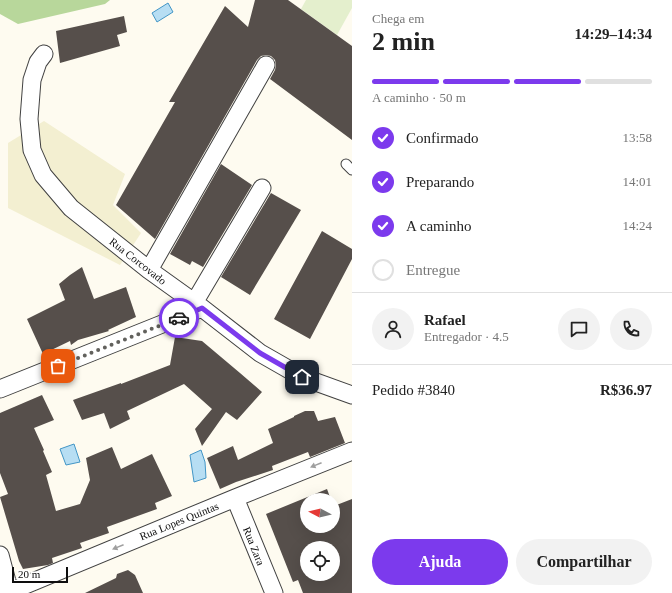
<!DOCTYPE html>
<html lang="pt">
<meta charset="utf-8">
<style>
:root{--surface:#fff;--page:#f2f2f2;--text:#222;--muted:#767676;--line:#e0e0e0;--accent:#7c3aed}
body{margin:0;font-family:"Times New Roman",serif;background:var(--page);color:var(--text);height:100vh;display:flex;flex-direction:column;font-size:15px;white-space:nowrap}
*{box-sizing:border-box;margin:0}
p{font-size:13px;color:var(--muted)}
.icon{flex:none;width:22px;height:22px;fill:none;stroke:currentColor;stroke-width:2;stroke-linecap:round;stroke-linejoin:round}
.map{position:relative;flex:1;overflow:hidden}
.details{display:flex;flex-direction:column;background:var(--surface);width:320px}
.details>*{flex:none}
.needle{width:26px;rotate:277deg}
.controls{position:absolute;left:300px;top:493px;display:grid;gap:8px}
.controls a{display:grid;place-items:center;width:40px;height:40px;border-radius:50%;background:var(--surface);box-shadow:0 4px 16px #0002;font-size:20px}
.scale{position:absolute;left:12px;bottom:10px;width:56px;box-sizing:border-box;padding-left:4px;border:2px solid #0e0e0e;border-top:0;font-size:11px;line-height:14px;white-space:nowrap;color:#0e0e0e;-webkit-text-stroke:3px #fff;paint-order:stroke}
.pin{position:absolute;display:grid;place-items:center;width:34px;height:34px;color:#fff;margin:-17px;border-radius:8px;box-shadow:0 2px 6px #0006}
.courier{position:absolute;display:grid;place-items:center;width:40px;height:40px;margin:-20px;border:3px solid #7c3aed;border-radius:50%;background:#fff;color:#222;box-shadow:0 1px 5px #0007}
.overview em{font-style:normal;font-weight:600}
.overview div{display:flex;flex-direction:column-reverse}
.overview{display:flex;align-items:center;justify-content:space-between;height:68px;padding:0 20px}
h1{font-size:26px;font-weight:600;line-height:30px}
.bar{display:grid;grid-template-columns:repeat(4,1fr);gap:6px 4px;align-content:center;height:48px;padding:0 20px}
.bar i{height:5px;border-radius:3px;background:var(--line)}
.bar .selected{background:var(--accent)}
.bar p{grid-column:span 4}
.line{display:flex;align-items:center;gap:10px;padding:0 20px;border-top:1px solid var(--line)}
.line div{flex:1}
.round{display:grid;place-items:center;flex:none;width:42px;height:42px;border-radius:21px;background:var(--page)}
ol{padding:0 20px;list-style:none}
li{display:flex;align-items:center;gap:12px;height:44px}
li p{margin-inline-start:auto}
li .icon{padding:4px;border-radius:50%;background:var(--accent);color:#fff;stroke-width:4}
li:last-child{color:var(--muted)}
li i{width:22px;height:22px;border:2px solid var(--line);border-radius:50%}
.button{display:flex;gap:8px;margin-top:auto;padding:8px 20px}
.button a{flex:1;height:46px;border-radius:24px;background:var(--accent);color:#fff;font-size:16px;font-weight:600;line-height:46px;text-align:center}
.button a+a{background:var(--page);color:var(--text)}
main{display:flex;flex:1;min-height:0}
.map>svg:first-child{display:block}
</style>
<main>
<div class="map">
<svg width="352" height="593" viewBox="0 0 352 593">
<rect width="100%" height="100%" fill="#fefbf0"/>
<path fill="#f3efd1" d="M44,121L125,174L113,205L141,233L120,265L8,208V143Z"/>
<path fill="#b8d79b" d="M0,0H110L105,4L18,24L0,14Z"/>
<path fill="#e4efcd" d="M306,0H352V8L337,35L301,9Z"/>
<path fill="#b7def3" stroke="#4396c6" d="M168,3L173,12L157,22L152,13Z
M74,444L80,462L66,465L60,449Z
M201,450L205,462L206,478L194,482L190,455Z"/>
<path fill="#564f4b" fill-rule="evenodd" d="M255,0H288L352,46V140L270,79L275,70L276,65L275,60L271,56L266,55L261,56L257,60L155,239L116,205L175,102H169L225,6L248,27Z
M124,16L127,32L117,35L120,46L60,63L56,31Z
M221,164L252,185L203,267L192,261L190,265L170,254Z
M271,193L301,210L250,295L221,277Z
M322,231L352,249V259L310,339L274,319Z
M82,267L94,299L126,287L136,317L108,330L109,331L78,340L71,345L70,341L43,354L27,319L65,300L59,284L70,275Z
M175,337L202,341L240,373L262,392L237,420L226,412L202,446L195,429L212,409L184,384L127,411L130,419L110,429L104,413L82,420L73,400L121,383V384L170,365Z
M42,395L54,420L34,428L44,450L43,451L52,472L46,475L56,511L80,504L90,480L86,458L112,447L121,469L152,454L172,496L155,503L157,509L107,527L109,533L80,543L82,548L52,558L53,563L48,565L23,569L19,561L0,497L8,494L0,473V413Z
M305,411H314L318,421L335,417L345,443L310,457L308,452L272,466L273,470L236,482L220,489L207,458L233,446L238,460L273,443L268,429L294,417V416Z
M327,489L331,500H307V526H333V504L334,506L352,499V593H303L298,580L293,582L266,514ZM307,548H333V574H307Z
M128,570L135,575L143,593H85L116,578L117,574Z"/>
<g fill="none" stroke-linecap="round" stroke-linejoin="round">
<defs>
<path id="service" d="M346,164L352,170"/>
<path id="minor" d="M44,54L38,62L32,80L29,119L32,150L43,175L71,208L149,270L202,308L260,353L302,377L352,395
M149,270L266,65
M194,303L262,188
M0,389L202,308
M235,498L274,593
M0,555L10,593
M6,593L235,498L352,451"/>
</defs>
<use href="#service" stroke="#414141" stroke-width="11"/>
<use href="#minor" stroke="#414141" stroke-width="19"/>
<use href="#service" stroke="#fff" stroke-width="9"/>
<use href="#minor" stroke="#fff" stroke-width="17"/>
</g>
<defs><path id="oneway-solid" d="M-6-.8H1V-3.2L6.5 0L1 3.2V.8H-6Z"/></defs>
<g fill="#9f9f9f">
<use href="#oneway-solid" transform="translate(316 465) rotate(158)"/>
<use href="#oneway-solid" transform="translate(118 547) rotate(158)"/>
</g>
<g fill="none" stroke-linecap="round" stroke-linejoin="round">
<path stroke="#62615d" stroke-width="4" stroke-dasharray="0 7.2" d="M58,366L179,318"/>
<path stroke="#7c3aed" stroke-width="5" d="M179,318L202,308L260,353L302,377"/>
</g>
<g text-anchor="middle" stroke-width="4" stroke-linejoin="round" paint-order="stroke">
<g font-size="11" fill="#0e0e0e" stroke="#fff">
<text transform="translate(138 261) rotate(38)" y="4">Rua Corcovado</text>
<text transform="translate(179 521) rotate(-22)" y="4">Rua Lopes Quintas</text>
<text transform="translate(254 546) rotate(68)" y="4">Rua Zara</text>
</g>
</g>
</svg>
<div class="controls">
<a><svg class="needle" viewBox="-14 -14 28 28"><path d="M0-13l5 13h-10z" fill="#e53935"/><path d="M0 13l5-13h-10z" fill="#767676"/></svg></a>
<a><svg class="icon" aria-label="locate" viewBox="0 0 24 24"><circle cx="12" cy="12" r="6"/><path d="M12 2v4M12 18v4M2 12h4M18 12h4"/></svg></a>
</div>
<div class="scale">20 m</div>
<div class="pin" style="left:58px;top:366px;background:#ea580c"><svg class="icon" aria-label="bag" viewBox="0 0 24 24"><path d="M5 8h14l-1 12H6zM9 8a3 3 0 0 1 6 0"/></svg></div>
<div class="pin" style="left:302px;top:377px;background:#1f2937"><svg class="icon" aria-label="home" viewBox="0 0 24 24"><path d="M3 11l9-7 9 7M6 9v11h12V9"/></svg></div>
<div class="courier" style="left:179px;top:318px"><svg class="icon" aria-label="car" viewBox="0 0 24 24"><path d="M5 17H2v-5l4-1 3-4h7l3 4 3 1v5h-3M9 17h6M6 11h13"/><circle cx="7" cy="17" r="2"/><circle cx="17" cy="17" r="2"/></svg></div>
</div>
<section class="details">
<div class="overview"><div><h1>2 min</h1><p>Chega em</p></div><em>14:29–14:34</em></div>
<div class="bar"><i class="selected"></i><i class="selected"></i><i class="selected"></i><i></i><p>A caminho · 50 m</p></div>
<ol>
<li><svg class="icon" aria-label="check" viewBox="0 0 24 24"><path d="M5 12l5 5 9-10"/></svg>Confirmado<p>13:58</p></li>
<li><svg class="icon" aria-label="check" viewBox="0 0 24 24"><path d="M5 12l5 5 9-10"/></svg>Preparando<p>14:01</p></li>
<li><svg class="icon" aria-label="check" viewBox="0 0 24 24"><path d="M5 12l5 5 9-10"/></svg>A caminho<p>14:24</p></li>
<li><i></i>Entregue</li>
</ol>
<div class="line" style="height:72px"><a class="round"><svg class="icon" aria-label="person" viewBox="0 0 24 24"><circle cx="12" cy="8" r="4"/><path d="M4 21q1-7 8-7t8 7"/></svg></a><div><b>Rafael</b><p>Entregador · 4.5</p></div><a class="round"><svg class="icon" aria-label="chat" viewBox="0 0 24 24"><path d="M4 5h16v11H9l-5 4z"/></svg></a><a class="round"><svg class="icon" aria-label="phone" viewBox="0 0 24 24"><path d="M5 4h4l2 5-3 2q2 4 5 5l2-3 5 2v4C11 20 4 13 5 4z"/></svg></a></div>
<div class="line" style="height:52px"><div>Pedido #3840</div><b>R$36.97</b></div>
<div class="button"><a>Ajuda</a><a>Compartilhar</a></div>
</section>
</main>
